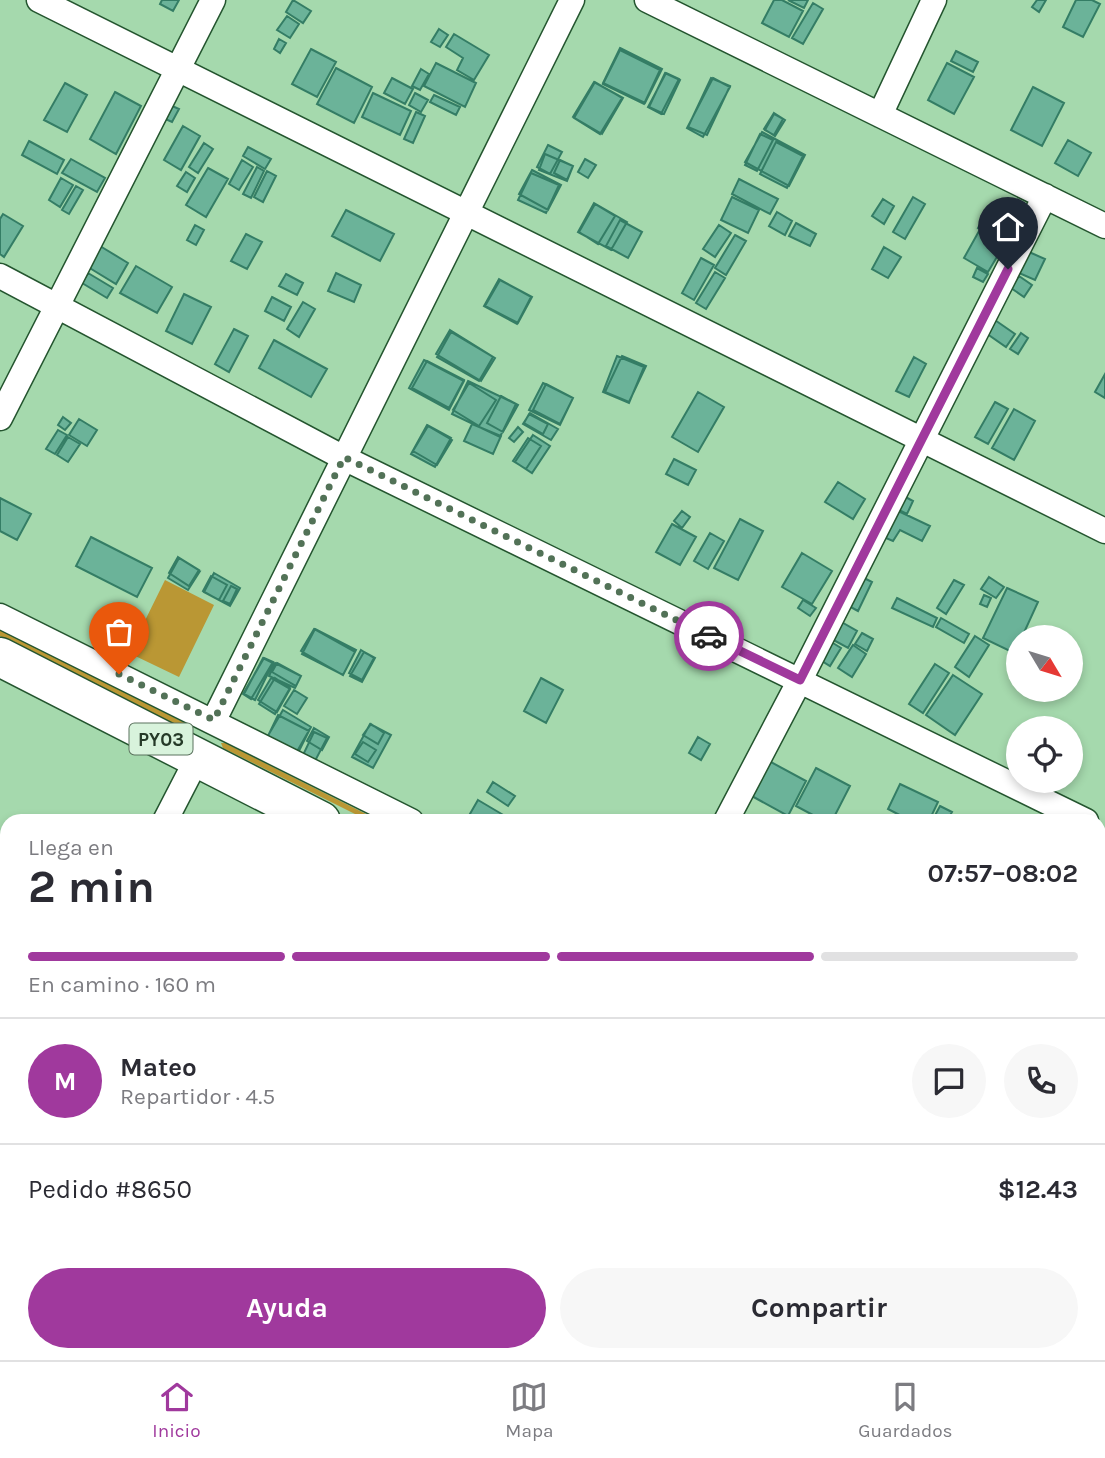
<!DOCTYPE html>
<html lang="es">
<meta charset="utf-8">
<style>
:root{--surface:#fff;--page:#f7f7f7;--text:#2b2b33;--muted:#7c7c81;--line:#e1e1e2;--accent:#a0399d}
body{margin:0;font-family:Karla,sans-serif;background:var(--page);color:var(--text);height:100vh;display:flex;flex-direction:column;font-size:26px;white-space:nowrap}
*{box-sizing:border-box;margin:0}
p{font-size:23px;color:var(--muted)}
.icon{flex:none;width:38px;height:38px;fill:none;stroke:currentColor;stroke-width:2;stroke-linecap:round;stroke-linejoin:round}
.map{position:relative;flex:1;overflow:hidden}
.drawer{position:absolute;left:0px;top:814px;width:1106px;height:548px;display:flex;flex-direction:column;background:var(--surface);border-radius:21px 21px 0 0;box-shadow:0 4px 10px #0003}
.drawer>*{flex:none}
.needle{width:46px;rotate:128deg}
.fabs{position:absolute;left:1006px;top:625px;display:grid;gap:14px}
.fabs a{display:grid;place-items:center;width:77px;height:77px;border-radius:50%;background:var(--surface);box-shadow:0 4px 10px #0003;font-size:35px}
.pin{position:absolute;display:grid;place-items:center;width:60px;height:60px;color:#fff;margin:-72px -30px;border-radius:50% 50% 50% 0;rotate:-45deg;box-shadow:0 0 7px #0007}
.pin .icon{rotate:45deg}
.courier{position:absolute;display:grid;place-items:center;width:70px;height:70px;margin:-35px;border:5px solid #a0399d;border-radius:50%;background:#fff;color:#222;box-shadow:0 2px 9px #0007}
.headline em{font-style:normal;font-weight:700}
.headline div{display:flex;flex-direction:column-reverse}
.headline{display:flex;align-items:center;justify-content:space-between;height:119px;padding:0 28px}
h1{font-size:46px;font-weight:700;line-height:52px}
.bar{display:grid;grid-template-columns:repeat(4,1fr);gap:10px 7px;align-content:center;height:84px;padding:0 28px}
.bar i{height:9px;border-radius:5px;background:var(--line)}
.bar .active{background:var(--accent)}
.bar p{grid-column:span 4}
.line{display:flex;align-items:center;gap:18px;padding:0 28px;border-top:2px solid var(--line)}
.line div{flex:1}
.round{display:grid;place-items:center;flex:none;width:74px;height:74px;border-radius:37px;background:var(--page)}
.cta{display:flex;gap:14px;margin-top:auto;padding:14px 28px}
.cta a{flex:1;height:80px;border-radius:42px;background:var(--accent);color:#fff;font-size:28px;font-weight:700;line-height:80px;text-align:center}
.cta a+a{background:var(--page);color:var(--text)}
.dock{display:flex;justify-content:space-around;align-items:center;height:98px;border-top:2px solid var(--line);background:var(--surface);font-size:19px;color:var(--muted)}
.dock a{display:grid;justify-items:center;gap:4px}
.dock .active{color:var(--accent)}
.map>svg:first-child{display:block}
</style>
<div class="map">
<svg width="1105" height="1360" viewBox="0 0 1105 1360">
<rect width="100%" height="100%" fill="#a5d9ad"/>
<path fill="#ba9734" d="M165,580L214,605L179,677L129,653Z
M0,630L187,724L189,729L184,730L4,638L0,636Z
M221,743H225L380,821H369L223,748Z"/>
<path fill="#6bb399" stroke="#347d65" stroke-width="2" d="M162,0H179L173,11L160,4Z
M293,0L311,11L303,23L286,12Z
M774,0H782L803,11L789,37L762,23Z
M788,0H808L804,8Z
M1037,0H1046L1039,12L1032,7Z
M1076,0H1092L1100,4L1083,37L1063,27Z
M813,3L823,9L803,44L792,38Z
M287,16L299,24L290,38L277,30Z
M439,29L448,35L440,47L431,42Z
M454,34L489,55L474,80L457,70L463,58L446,47Z
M279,39L286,43L280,53L274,49Z
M620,48L662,69L645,103L603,83Z
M311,49L336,62L317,97L292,84Z
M620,50L660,70L644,104L603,84Z
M956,51L978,62L973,72L951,61Z
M436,63L476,83L465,107L424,86Z
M947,63L974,77L954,114L928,100Z
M336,68L372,87L354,123L317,104Z
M421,69L429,74L420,90L412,86Z
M665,73L680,80L664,114L649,107Z
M666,73L679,79L661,114L648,107Z
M392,78L413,89L405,104L384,93Z
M711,78L730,86L707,135L688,127Z
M713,78L730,87L703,137L687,128Z
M594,82L623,98L602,134L573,117Z
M595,82L622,98L600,134L574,118Z
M65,83L87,95L67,132L44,120Z
M1033,87L1064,103L1042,146L1011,130Z
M115,92L141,106L116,154L90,139Z
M373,93L411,111L400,135L362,117Z
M415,93L428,100L421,112L409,105Z
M434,95L460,107L456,115L430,102Z
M170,105L179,109L172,122L163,118Z
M416,112L425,116L413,143L404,139Z
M774,113L785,120L775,136L764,129Z
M774,114L783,119L774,135L765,130Z
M183,126L200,136L181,170L164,160Z
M762,132L805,155L789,186L745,162Z
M760,134L773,140L757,171L745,165Z
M1068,140L1091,153L1078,176L1055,163Z
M29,141L64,160L57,174L22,155Z
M776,142L803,156L787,188L760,174Z
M204,143L213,149L198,173L189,167Z
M548,145L562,152L550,174L537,167Z
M248,147L271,159L265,169L243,156Z
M545,154L573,166L567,181L539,170Z
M71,159L105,178L97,192L62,173Z
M585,159L596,165L588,178L578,172Z
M242,160L253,167L239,190L229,184Z
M560,160L573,166L567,180L554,173Z
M257,167L264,171L251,198L243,194Z
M208,168L228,179L206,217L186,205Z
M532,170L561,185L548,210L519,194Z
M267,171L276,176L263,202L254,197Z
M186,172L195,178L187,192L177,186Z
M531,173L559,185L546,213L518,200Z
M61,178L73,185L60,207L49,200Z
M739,179L778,199L770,214L732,194Z
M76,186L83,190L69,214L62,210Z
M732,197L759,210L748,233L721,220Z
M913,197L925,204L905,239L893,232Z
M883,199L894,206L884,224L872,216Z
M594,203L627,222L611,250L578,232Z
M595,204L615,216L598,244L579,232Z
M346,210L394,234L380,261L332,236Z
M777,212L792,221L785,235L769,226Z
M3,214L23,226L4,257L0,254V219Z
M985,215L1005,225L998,239L978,228Z
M620,220L642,232L628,258L606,246Z
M796,223L816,234L810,246L789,236Z
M195,225L204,230L196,245L187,240Z
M719,225L731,233L715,257L703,249Z
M979,231L1004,245L988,272L964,258Z
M246,234L262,242L247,269L231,261Z
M735,235L746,241L726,275L715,268Z
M100,246L128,263L116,284L88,267Z
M884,247L901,257L888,278L872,269Z
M1029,252L1045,259L1035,280L1019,273Z
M701,258L714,265L694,300L682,293Z
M136,266L172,287L157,313L120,293Z
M977,268L988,274L983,282L973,277Z
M715,272L725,278L706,309L696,303Z
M88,273L113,288L107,298L82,283Z
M336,273L361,285L354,302L328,291Z
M286,274L303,283L297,295L279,286Z
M1019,276L1032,285L1024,297L1011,288Z
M499,279L531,297L517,324L484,306Z
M500,280L532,297L518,323L485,306Z
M184,294L211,307L192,344L166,331Z
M272,297L291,307L284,321L265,311Z
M303,302L315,309L299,337L287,329Z
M992,318L1015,334L1006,347L983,331Z
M234,329L248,336L229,372L215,364Z
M450,330L495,358L481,381L436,354Z
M451,332L493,357L479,381L437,357Z
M1021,333L1028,338L1018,354L1010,349Z
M274,340L327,369L311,397L259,368Z
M617,356L644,367L629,403L603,392Z
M622,356L646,366L629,402L605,392Z
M914,357L926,364L909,397L896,391Z
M424,360L464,381L449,410L409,388Z
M427,361L464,380L449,408L412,388Z
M1105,374V398L1095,392Z
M468,381L516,404L500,437L452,414Z
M469,383L496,400L479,426L453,410Z
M543,383L573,398L560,425L529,410Z
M546,384L573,398L560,424L533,410Z
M698,392L724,407L698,452L672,437Z
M501,396L518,405L503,432L487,423Z
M995,402L1008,409L988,444L975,437Z
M1014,409L1035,421L1014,460L992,448Z
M530,413L558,429L551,440L523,424Z
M529,414L548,424L543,434L524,423Z
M63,417L71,423L65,430L58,425Z
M79,419L97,430L87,446L69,435Z
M472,424L501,436L493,454L464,441Z
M427,425L451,438L435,467L411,454Z
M428,426L452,440L437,465L413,451Z
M518,427L523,432L514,442L509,438Z
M58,430L67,435L55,454L46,449Z
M533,435L550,446L532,473L515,462Z
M68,437L80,444L68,462L57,455Z
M528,438L541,446L526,469L513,461Z
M674,459L696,470L688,485L666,474Z
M838,482L865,499L853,519L825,502Z
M900,494L913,501L907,514L893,507Z
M0,498L31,514L17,540L0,531Z
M894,509L930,526L922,541L900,530L893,541L881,536Z
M682,511L690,517L682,528L674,521Z
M740,519L763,531L738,580L714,568Z
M672,524L696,537L680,565L656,552Z
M710,533L724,541L708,569L694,561Z
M91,537L152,568L137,597L76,566Z
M802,553L832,571L812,604L782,587Z
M178,557L199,570L189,586L169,573Z
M179,558L200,571L188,590L168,578Z
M214,573L240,588L230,606L204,592Z
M211,576L227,585L219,600L203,591Z
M862,577L872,582L858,611L847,605Z
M989,577L1004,587L996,598L981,589Z
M954,580L964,585L946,614L937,608Z
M231,586L237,589L230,604L223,601Z
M1007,588L1038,602L1022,637H1018V644L1014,653L983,638Z
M984,595L991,598L987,607L980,604Z
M897,598L937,618L933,627L892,608Z
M803,600L816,608L810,616L798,608Z
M941,618L969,634L964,643L936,627Z
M838,620L857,631L848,648L828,637Z
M314,629L355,652L343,675L301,651Z
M315,629L356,650L343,675L302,654Z
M862,633L873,639L867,651L855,644Z
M975,636L989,645L969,677L955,667Z
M828,640L841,648L830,666L817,658Z
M853,645L866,654L852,677L838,668Z
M361,650L374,658L362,680L349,673Z
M364,652L375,658L362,682L350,676Z
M263,658L273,663L255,700L244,694Z
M264,658L273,662L251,699L243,694Z
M275,663L301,676L295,688L269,676Z
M277,663L301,676L296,686L272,672Z
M935,664L949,673L923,713L909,704Z
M953,675L982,694L955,735L926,715Z
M271,678L290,689L277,712L258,700Z
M275,678L290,688L275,714L259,704Z
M541,678L563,690L546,723L524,711Z
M294,690L307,698L297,714L284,706Z
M283,710L311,727L295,755L266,739Z
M278,715L309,731L298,753L267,738Z
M370,724L391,735L373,768L352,757Z
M371,724L384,733L378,744L363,735Z
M314,728L329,737L322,750L307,741Z
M314,732L327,738L315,761L303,755Z
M698,737L710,744L701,760L689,753Z
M363,742L376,750L368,762L355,754Z
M769,761L806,781L788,816L750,795Z
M816,768L850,786L832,821H824L796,806Z
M493,782L515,796L508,806L487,792Z
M900,784L938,802L929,821H911L888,809Z
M478,800L505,816L502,821L467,819Z
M940,806L952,812L947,821H932Z
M1099,921L1105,925V948L1102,953L1099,952Z
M0,933L7,937V969L4,974L0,971Z
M1099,983L1105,987V996L1100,1004Z
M1099,1007L1105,1010V1033L1100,1043Z
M3,1326L7,1328V1354H36L33,1360H0V1331Z"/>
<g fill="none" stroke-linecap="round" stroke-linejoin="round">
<defs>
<path id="street" d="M39,0L1105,531
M647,0L1105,226
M880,115L934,0
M0,276L344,458L1086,821
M0,418L213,0
M0,616L411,821
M214,720L572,0
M165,821L198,757
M726,821L800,680L1045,196
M0,1137L7,1123
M0,1230L7,1245
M222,1354L233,1360
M133,1360L136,1354
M971,1360L974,1354"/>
<path id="secondary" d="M488,1360L491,1354"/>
<path id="highway" d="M0,657L321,821
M1099,1218L1105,1221"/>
</defs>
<use href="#street" stroke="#24552f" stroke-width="27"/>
<use href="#secondary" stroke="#24552f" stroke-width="38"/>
<use href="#highway" stroke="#24552f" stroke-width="41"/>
<use href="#street" stroke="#fff" stroke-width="24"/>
<use href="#secondary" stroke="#fff" stroke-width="35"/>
<use href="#highway" stroke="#fff" stroke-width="38"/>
</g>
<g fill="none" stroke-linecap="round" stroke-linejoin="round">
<path stroke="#527257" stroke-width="7" stroke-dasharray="0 12.6" d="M119,674L214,720L344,457L709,636"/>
<path stroke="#a0399d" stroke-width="9" d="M709,636L800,680L1008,269"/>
</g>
<g text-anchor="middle" stroke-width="6" stroke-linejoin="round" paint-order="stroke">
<rect fill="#d8f3dc" stroke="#5b725e" stroke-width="2" x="129.5" y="723.5" width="63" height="31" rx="5"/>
<g font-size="19" font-weight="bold" fill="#253a28">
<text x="161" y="746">PY03</text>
</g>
</g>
</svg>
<div class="fabs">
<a><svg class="needle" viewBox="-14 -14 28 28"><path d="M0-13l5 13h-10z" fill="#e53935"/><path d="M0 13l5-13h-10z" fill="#7c7c81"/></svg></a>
<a><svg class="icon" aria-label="locate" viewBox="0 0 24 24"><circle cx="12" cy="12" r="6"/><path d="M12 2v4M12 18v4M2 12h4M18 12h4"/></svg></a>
</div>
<div class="pin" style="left:119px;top:674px;background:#ea580c"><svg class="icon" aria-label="bag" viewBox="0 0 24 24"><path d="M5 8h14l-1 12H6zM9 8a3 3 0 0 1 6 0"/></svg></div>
<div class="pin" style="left:1008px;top:269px;background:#1f2937"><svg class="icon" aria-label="home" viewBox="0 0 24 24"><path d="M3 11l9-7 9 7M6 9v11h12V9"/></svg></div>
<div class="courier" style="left:709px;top:636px"><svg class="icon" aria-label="car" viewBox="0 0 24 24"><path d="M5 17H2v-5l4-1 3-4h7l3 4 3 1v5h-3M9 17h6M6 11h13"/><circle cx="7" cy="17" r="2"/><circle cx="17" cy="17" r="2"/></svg></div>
<section class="drawer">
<div class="headline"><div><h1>2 min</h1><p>Llega en</p></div><em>07:57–08:02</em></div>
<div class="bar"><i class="active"></i><i class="active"></i><i class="active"></i><i></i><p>En camino · 160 m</p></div>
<div class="line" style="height:126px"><b class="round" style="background:var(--accent);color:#fff">M</b><div><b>Mateo</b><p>Repartidor · 4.5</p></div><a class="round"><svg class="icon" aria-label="chat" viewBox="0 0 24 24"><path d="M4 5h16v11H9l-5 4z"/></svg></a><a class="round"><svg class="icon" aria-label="phone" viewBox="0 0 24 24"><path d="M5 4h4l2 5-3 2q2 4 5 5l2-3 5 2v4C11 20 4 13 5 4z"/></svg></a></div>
<div class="line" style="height:91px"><div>Pedido #8650</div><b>$12.43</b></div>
<div class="cta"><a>Ayuda</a><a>Compartir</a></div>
</section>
</div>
<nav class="dock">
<a class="active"><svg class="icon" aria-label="home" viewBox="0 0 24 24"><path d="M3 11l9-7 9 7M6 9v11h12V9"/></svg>Inicio</a>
<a><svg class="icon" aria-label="map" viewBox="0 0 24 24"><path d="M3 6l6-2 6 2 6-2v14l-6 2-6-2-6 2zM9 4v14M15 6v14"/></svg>Mapa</a>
<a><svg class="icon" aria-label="saved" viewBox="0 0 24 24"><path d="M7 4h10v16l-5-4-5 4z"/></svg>Guardados</a>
</nav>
